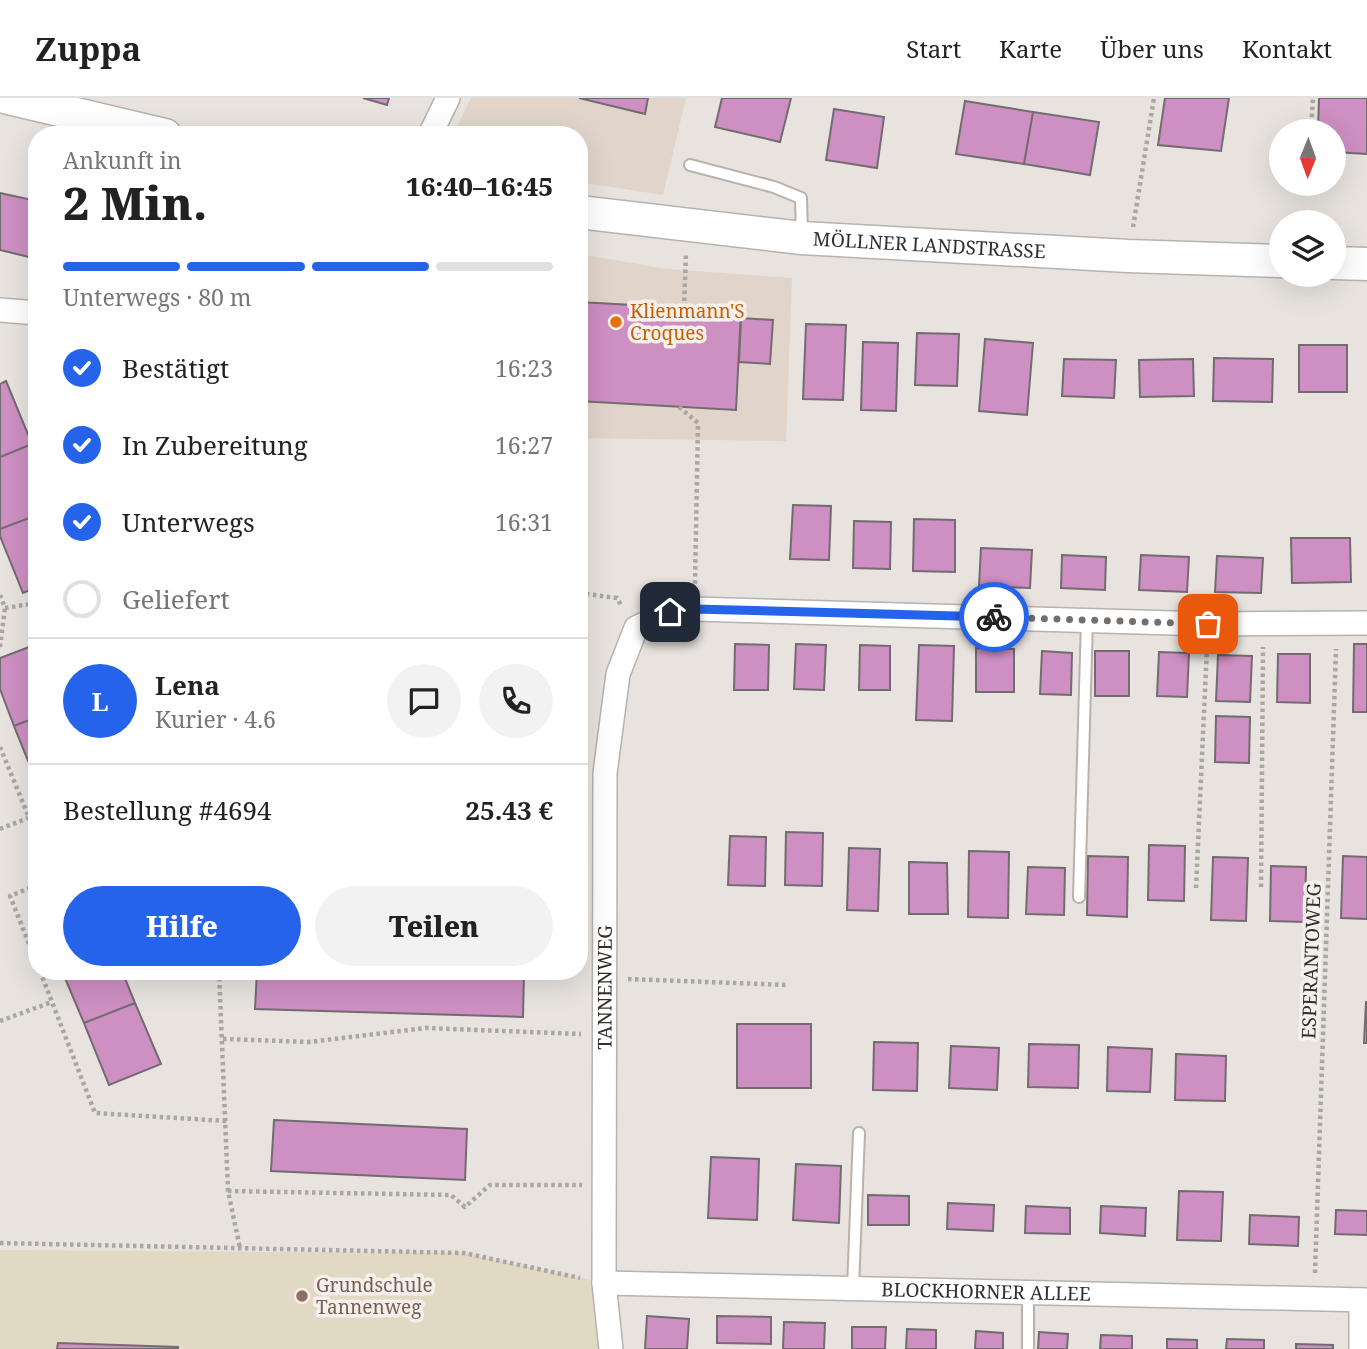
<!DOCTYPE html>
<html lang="de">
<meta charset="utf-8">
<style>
:root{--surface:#fff;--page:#f2f2f2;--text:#222;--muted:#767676;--line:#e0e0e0;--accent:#2563eb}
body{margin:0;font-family:"Noto Serif",serif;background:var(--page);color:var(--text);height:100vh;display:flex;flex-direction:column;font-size:26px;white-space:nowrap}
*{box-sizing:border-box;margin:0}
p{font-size:23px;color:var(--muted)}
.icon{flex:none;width:38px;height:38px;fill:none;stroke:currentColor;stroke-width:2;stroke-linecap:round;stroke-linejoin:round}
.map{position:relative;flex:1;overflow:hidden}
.drawer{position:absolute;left:28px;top:28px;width:560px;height:854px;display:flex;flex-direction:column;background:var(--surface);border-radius:28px;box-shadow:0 7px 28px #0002}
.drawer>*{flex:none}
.needle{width:46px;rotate:181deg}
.buttons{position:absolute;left:1269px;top:21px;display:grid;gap:14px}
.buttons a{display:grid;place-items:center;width:77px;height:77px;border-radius:50%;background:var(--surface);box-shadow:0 7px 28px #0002;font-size:35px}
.pin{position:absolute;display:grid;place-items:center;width:60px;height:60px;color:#fff;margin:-30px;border-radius:14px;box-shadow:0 4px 10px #0006}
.courier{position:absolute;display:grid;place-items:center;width:70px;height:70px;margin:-35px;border:5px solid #2563eb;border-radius:50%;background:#fff;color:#222;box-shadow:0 2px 9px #0007}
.headline em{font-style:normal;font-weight:800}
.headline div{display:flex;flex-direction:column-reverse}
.headline{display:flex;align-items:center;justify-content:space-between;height:119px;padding:0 35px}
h1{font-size:46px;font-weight:800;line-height:52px}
.bar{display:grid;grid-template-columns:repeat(4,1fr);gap:10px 7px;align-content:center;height:84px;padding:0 35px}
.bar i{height:9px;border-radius:5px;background:var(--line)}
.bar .selected{background:var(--accent)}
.bar p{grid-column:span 4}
.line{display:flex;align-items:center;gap:18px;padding:0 35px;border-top:2px solid var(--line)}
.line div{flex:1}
.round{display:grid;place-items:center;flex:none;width:74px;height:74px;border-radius:37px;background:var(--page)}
ol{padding:0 35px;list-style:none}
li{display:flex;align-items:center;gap:21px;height:77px}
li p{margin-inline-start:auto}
li .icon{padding:7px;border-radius:50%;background:var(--accent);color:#fff;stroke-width:4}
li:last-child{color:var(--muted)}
li i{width:38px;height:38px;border:4px solid var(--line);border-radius:50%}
.cta{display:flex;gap:14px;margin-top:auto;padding:14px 35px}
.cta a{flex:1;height:80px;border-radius:42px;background:var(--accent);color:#fff;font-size:28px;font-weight:800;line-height:80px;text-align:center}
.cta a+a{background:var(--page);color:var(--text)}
header{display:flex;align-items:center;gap:42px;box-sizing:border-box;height:98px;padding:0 35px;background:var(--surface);border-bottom:2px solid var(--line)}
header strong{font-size:33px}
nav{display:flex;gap:38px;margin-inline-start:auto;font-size:24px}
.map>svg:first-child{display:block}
</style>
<header>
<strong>Zuppa</strong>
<nav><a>Start</a><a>Karte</a><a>Über uns</a><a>Kontakt</a></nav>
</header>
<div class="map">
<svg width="1367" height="1251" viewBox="0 0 1367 1251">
<rect width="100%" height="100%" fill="#e8e3de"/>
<path fill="#e1d5cb" d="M471,0H686L663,97L579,84V37H453Z
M579,156L667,171L792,180L786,343L579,340Z"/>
<path fill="#e2d9c4" d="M0,1152L464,1155L604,1185L606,1251H0Z"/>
<path fill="#ce8fc3" stroke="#726c70" stroke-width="2" d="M363,0H389L387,7Z
M579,0H648L645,16Z
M722,0H791L780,44L715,29Z
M1165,0H1229L1221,53L1158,47Z
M1319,0H1367V56L1334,54V33H1318Z
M965,3L1033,14L1024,66L956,56Z
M834,11L884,19L877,70L826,62Z
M1033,14L1099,24L1090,77L1024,66Z
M0,95L37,103V161L0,152Z
M579,204L741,213L736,312L579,303Z
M741,220L773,222L770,266L739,264Z
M806,226L846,227L843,302L803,301Z
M917,235L959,236L957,288L915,287Z
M985,241L1033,245L1027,317L979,313Z
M863,244L898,245L896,313L861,312Z
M1299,247H1347V294H1299Z
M1214,260L1273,261L1272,304L1213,303Z
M1064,261L1116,262L1114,300L1062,298Z
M1193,261L1194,298L1140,299L1139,262Z
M6,283L32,346L0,359V286Z
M32,346L37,359V417L0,431V359Z
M793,407L831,408L829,462L790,461Z
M37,417V489L23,495L0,438V431Z
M914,421L955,422V474L913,473Z
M854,423L891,424L890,471L853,470Z
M1291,440H1350L1351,484L1292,485Z
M981,450L1032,452L1030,490L979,488Z
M1062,457L1106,459L1105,492L1061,490Z
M1141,457L1189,459L1187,494L1139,492Z
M1217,458L1263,460L1261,495L1215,494Z
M37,546V619L14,628L0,591V560Z
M735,546L769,547L768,592H734Z
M796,546L826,547L824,592L794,591Z
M1354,546H1367V614H1353Z
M860,547L890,548V592H859Z
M919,547L954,548L952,623L916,622Z
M976,550L1014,551V594H976Z
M1042,553L1072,555L1071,597L1040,596Z
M1095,553H1129V598H1095Z
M1159,554L1189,555L1187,599L1157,598Z
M1278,556H1310V605L1277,604Z
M1218,557L1252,558L1250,604L1216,603Z
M1216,618L1250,619L1249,665L1215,664Z
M37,619V685L14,628Z
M786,734L823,735L822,788L785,787Z
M730,738L766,739L765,788L728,787Z
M1149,747L1185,748L1184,803L1148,802Z
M849,750L880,751L878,813L847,812Z
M969,753L1009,754L1008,820L968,819Z
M1088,758L1128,759L1127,819L1087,817Z
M1343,758L1367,759V821L1341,820Z
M1213,759L1248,760L1246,823L1211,822Z
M909,764L947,765L948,816H909Z
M1271,768L1306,769L1305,824L1270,823Z
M1028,769L1065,770L1064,817L1026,816Z
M62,873H122L135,905L84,925Z
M257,873H524L523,919L255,911Z
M1366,904H1367V945H1364Z
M135,905L161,966L109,987L84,925Z
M737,926H811V990H737Z
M874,944L918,945L917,993L873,992Z
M1029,946L1079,947L1078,990L1028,989Z
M951,948L999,950L997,992L949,990Z
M1108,949L1152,951L1150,994L1107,993Z
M1176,956L1226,958L1225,1003L1175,1002Z
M274,1022L467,1031L465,1082L271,1073Z
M711,1059L759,1061L757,1122L708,1120Z
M796,1066L841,1068L839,1125L793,1122Z
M1179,1093L1223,1094L1221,1143L1177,1142Z
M868,1097L909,1098V1127H868Z
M948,1105L994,1107L993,1133L947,1131Z
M1026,1108L1070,1110V1136L1025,1135Z
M1101,1108L1146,1110L1145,1138L1100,1135Z
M1336,1112L1367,1113V1137L1335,1136Z
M1250,1117L1299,1119L1298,1148L1249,1146Z
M647,1218L689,1221L687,1251H645Z
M717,1218L771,1219V1246L717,1245Z
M784,1224L825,1225L824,1251H783Z
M852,1229H886L885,1251H852Z
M907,1231L936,1232V1251H906Z
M976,1233L1003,1235V1251H975Z
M1039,1234L1068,1236L1067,1251H1038Z
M1101,1237L1132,1238V1251H1100Z
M1167,1241L1197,1242V1251H1167Z
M1227,1241L1264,1242V1251H1226Z
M58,1245L178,1249V1251H57Z
M1296,1246L1333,1247V1251H1296Z"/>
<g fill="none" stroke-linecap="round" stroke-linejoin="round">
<defs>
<path id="service" d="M690,67L774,89L801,100L802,137
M1079,799L1087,522
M853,1191L859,1035
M1028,1195V1251"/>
<g id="minor">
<path d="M430,37L448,0"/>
<path d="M0,212L37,215"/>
<path id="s1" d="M604,1185L1367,1202"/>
<path id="s2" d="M611,1251L604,1185L605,675L618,576L636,530L670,514L694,511L1208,526L1367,525"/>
<path d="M1361,1251V1202"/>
</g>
<g id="secondary">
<path d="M8,0L165,37"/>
<path id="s3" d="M579,114L802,140L1128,158L1281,163"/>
<path d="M1334,165L1367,166"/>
</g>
</defs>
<use href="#service" stroke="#b7b2ae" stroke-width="14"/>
<use href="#minor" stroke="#b7b2ae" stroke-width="26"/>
<use href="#secondary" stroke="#b7b2ae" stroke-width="35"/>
<path stroke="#aaa6a2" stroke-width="4.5" stroke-dasharray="3.5 3.5" stroke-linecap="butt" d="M1311,33L1313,0
M1307,98V86
M1133,129L1154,0
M684,210L686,155
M679,309L698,325L695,486
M579,495L617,500L622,509
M0,497L5,510L37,505
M0,549L5,510
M0,649L37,739
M0,731L28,720
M37,787L10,798L37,866
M1261,789L1263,549
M1196,790L1207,549
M40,873L95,1015L226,1023
M219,873L228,1093L240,1150
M628,881L788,887
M0,923L52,904
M223,941L309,944L426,930L581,936
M228,1093L451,1097L465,1109L490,1087H582
M0,1145L464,1155L580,1180
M1315,1175L1336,551"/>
<use href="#service" stroke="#fff" stroke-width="10"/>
<use href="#minor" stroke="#fff" stroke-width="23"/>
<use href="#secondary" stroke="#fff" stroke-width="32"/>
</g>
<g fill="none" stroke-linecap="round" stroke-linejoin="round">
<path stroke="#726f6c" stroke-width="7" stroke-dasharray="0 12.6" d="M994,519L1208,526"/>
<path stroke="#2563eb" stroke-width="9" d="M670,514L694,511L994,519"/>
</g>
<circle fill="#e8710a" stroke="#f5f0eb" stroke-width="2.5" cx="616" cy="224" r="7"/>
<circle fill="#8d6e63" stroke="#f5f0eb" stroke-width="2.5" cx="302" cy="1198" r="7"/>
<g text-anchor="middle" stroke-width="7" stroke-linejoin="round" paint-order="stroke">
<g font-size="19" fill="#32302e" stroke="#f5f0eb">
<text dy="7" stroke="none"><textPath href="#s3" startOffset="352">MÖLLNER LANDSTRASSE</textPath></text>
<text transform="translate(1311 863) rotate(-88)" y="7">ESPERANTOWEG</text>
<text dy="7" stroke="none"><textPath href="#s2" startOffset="362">TANNENWEG</textPath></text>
<text dy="7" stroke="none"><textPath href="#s1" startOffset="382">BLOCKHORNER ALLEE</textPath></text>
</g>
<g font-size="19" fill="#c56008" stroke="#f5f0eb" text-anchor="start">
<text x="630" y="220">Klienmann'S<tspan x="630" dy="22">Croques</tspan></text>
</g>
<g font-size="19" fill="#785e54" stroke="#f5f0eb" text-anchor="start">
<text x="316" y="1194">Grundschule<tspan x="316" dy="22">Tannenweg</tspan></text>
</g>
</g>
</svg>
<div class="buttons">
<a><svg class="needle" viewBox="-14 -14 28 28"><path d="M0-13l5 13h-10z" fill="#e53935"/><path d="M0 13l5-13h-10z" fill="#767676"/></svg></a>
<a><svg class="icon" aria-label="layers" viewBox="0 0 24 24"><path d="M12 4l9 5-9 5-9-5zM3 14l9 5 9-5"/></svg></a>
</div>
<div class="pin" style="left:1208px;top:526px;background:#ea580c"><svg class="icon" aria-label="bag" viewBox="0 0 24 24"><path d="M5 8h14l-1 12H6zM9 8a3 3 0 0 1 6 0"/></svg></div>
<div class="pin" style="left:670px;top:514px;background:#1f2937"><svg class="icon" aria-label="home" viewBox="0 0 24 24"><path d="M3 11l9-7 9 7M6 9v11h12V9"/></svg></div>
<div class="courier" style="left:994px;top:519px"><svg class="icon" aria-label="bike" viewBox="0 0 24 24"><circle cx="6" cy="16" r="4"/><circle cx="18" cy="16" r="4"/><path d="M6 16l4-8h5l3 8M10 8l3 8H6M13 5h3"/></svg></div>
<section class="drawer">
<div class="headline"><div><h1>2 Min.</h1><p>Ankunft in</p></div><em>16:40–16:45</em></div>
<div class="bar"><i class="selected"></i><i class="selected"></i><i class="selected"></i><i></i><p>Unterwegs · 80 m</p></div>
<ol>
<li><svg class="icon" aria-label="check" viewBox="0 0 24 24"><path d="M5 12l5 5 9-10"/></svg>Bestätigt<p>16:23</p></li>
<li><svg class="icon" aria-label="check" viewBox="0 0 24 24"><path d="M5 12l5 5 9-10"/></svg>In Zubereitung<p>16:27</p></li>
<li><svg class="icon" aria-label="check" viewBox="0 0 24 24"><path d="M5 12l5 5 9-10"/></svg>Unterwegs<p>16:31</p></li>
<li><i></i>Geliefert</li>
</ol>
<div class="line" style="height:126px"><b class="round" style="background:var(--accent);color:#fff">L</b><div><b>Lena</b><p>Kurier · 4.6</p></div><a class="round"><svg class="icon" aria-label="chat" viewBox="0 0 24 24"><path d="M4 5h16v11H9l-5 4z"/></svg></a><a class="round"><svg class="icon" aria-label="phone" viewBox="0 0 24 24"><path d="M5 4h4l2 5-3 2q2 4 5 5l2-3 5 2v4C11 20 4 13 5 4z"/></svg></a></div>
<div class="line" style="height:91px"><div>Bestellung #4694</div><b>25.43 €</b></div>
<div class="cta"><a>Hilfe</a><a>Teilen</a></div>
</section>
</div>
